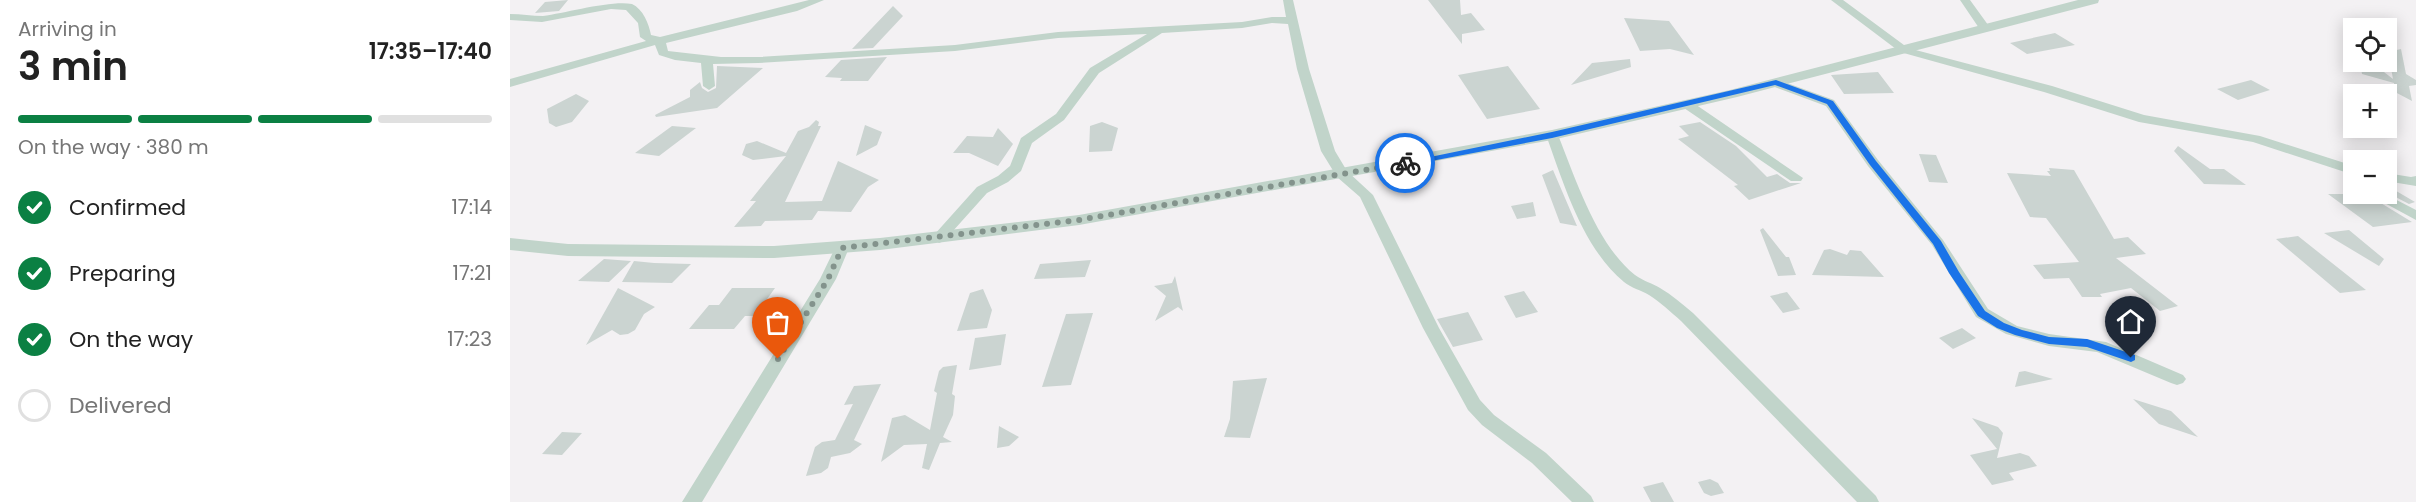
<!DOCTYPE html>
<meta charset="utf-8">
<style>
:root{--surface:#fff;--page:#f6f6f6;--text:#222;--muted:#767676;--line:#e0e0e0;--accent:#0b8043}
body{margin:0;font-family:Poppins,sans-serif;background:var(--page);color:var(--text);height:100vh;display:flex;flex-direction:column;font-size:22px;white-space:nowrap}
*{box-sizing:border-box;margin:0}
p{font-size:20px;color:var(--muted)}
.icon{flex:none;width:33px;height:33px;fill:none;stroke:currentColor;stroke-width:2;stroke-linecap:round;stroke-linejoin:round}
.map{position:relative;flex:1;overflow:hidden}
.side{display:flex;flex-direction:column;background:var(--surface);width:510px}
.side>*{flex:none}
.buttons{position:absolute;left:1833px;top:18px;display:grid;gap:12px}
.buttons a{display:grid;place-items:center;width:54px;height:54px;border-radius:0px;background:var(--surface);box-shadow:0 3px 15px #0003;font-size:30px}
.pin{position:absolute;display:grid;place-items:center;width:51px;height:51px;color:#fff;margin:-62px -26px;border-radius:50% 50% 50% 0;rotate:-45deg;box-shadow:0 0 6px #0007}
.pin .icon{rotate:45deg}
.courier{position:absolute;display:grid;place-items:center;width:60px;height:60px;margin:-30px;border:4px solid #1a73e8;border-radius:50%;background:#fff;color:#222;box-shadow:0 2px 8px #0007}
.overview em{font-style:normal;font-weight:600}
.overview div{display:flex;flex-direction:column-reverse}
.overview{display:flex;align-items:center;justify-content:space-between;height:102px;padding:0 18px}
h1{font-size:39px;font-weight:600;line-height:45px}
.bar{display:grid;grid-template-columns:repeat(4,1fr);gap:9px 6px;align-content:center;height:72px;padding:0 18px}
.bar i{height:8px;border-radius:4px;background:var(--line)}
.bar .current{background:var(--accent)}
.bar p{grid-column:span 4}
ol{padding:0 18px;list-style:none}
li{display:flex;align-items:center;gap:18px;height:66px}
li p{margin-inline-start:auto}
li .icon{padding:6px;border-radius:50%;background:var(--accent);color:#fff;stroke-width:4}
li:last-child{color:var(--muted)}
li i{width:33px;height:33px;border:3px solid var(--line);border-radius:50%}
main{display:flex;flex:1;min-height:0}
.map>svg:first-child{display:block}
</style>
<main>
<section class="side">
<div class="overview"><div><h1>3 min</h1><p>Arriving in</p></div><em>17:35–17:40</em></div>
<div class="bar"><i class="current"></i><i class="current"></i><i class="current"></i><i></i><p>On the way · 380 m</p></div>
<ol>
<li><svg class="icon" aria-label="check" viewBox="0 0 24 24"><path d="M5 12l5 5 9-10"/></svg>Confirmed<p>17:14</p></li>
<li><svg class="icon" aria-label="check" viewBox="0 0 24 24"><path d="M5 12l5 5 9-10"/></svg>Preparing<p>17:21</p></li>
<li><svg class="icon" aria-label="check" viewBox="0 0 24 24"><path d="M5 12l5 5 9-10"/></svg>On the way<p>17:23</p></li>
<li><i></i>Delivered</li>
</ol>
</section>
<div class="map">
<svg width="1906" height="502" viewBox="0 0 1906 502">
<rect width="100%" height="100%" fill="#f3f1f3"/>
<path fill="#cbd4d1" d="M58,0L49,11L25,13L35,2Z
M918,0H950L951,15L961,13L975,30L952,34V44Z
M383,6L393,16L363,48L342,49Z
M1114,18L1159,21L1184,55L1160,49L1130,51Z
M1545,33L1565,45L1517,54L1500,43Z
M1891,49L1896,74L1906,80V85L1899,86L1902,101L1885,92L1884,83L1852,74L1850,62H1861L1883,79L1878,52Z
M377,57L358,81H330L332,78L315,77L331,60Z
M1120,59L1121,67L1061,85L1082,63Z
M207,66L253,68L207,108L146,117L145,115L180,97V90L190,82L192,88L198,92L206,88Z
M998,66L1030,109L977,119L948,75Z
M1368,72L1384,93L1334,94L1321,75Z
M1741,80L1760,90L1728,100L1707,89Z
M66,94L79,101L62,122L46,127L39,123L37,109Z
M306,120L309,122L308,126H311L275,202L312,201L328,161L369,180L358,187L341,212L308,211L302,220L255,221L251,226L224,227L246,201H240L276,156L243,160L232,155L236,144L247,141L276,153L288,131L299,127Z
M592,122L608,128L602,151L579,152L580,126Z
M1190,122L1226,146L1257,177L1267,174L1280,183H1291L1239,200L1224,186L1228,185L1168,139L1179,136L1169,126Z
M355,125L372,132L367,145L346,156Z
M162,126L186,128L149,156L125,153Z
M488,128L503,144L488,166L459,153H443L457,136L483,137Z
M1668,146L1700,169H1714L1736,185L1694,184L1664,151Z
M1409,154L1426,155L1438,183L1419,182Z
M1539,168L1564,170L1604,239L1618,237L1636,254L1606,258L1668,306L1650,311L1621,288L1590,294L1592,297H1572L1559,278L1534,279L1523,265L1569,262L1536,218L1520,217L1497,173L1541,176L1537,171H1540Z
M1043,170L1067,226L1050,223L1032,175Z
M1876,185L1905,202L1899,204L1876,192Z
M1818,194H1856L1902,222L1863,227Z
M1023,202L1026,216L1007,219L1001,206Z
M1253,228L1276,257H1279L1286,275L1268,276L1250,230Z
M1839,230L1874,259L1869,266L1814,233Z
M1788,236L1856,290L1830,293L1766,239Z
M1320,249L1337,255L1340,250L1351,251L1374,277L1302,275L1314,250Z
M94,259L121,261L99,282L68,281Z
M581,260L575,277L524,279L530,264Z
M124,261L144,263L181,264L162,283L112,282Z
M665,276L673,311L668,307L645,321L656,296L644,286L662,283Z
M108,288L145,307L134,314L125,330L118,334L110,335L102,330L76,345Z
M222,288H265L245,316H235L224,329H179L199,305H209Z
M473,289L482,310L477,328L447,331L460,293Z
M1014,291L1028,312L1006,318L994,296Z
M1277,292L1290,309L1273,313L1260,296Z
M958,312L973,340L943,347L927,319Z
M583,313L561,385L532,387L556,314Z
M1452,328L1466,338L1443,349L1429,338Z
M496,334L491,365L459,370L465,338Z
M447,365L442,394L445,396L443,415L433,437L442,442L430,443L419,470L412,468L417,444L394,445L371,462L382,418L395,415L420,430L427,393L424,391L429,371L433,367Z
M1515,371L1543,379L1505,387L1509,372Z
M757,378L740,438L714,437L720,419L723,381Z
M371,384L344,440L352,444L340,453L321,457L318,468L311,473L296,476L305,447L312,442L325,440L343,404L334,405L344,386Z
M1623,399L1661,411L1688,437L1649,424Z
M1462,418L1488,427L1493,433L1487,458L1510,453L1519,456L1527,466L1499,473L1504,480L1482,485L1460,455L1487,449Z
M489,426L509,437L499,446L487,448Z
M52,432L72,433L52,455L32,454Z
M1200,479L1208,483L1214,493L1201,496L1194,493L1188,482Z
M1153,482L1164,502H1141L1133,487Z"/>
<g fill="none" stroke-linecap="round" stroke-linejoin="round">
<path fill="#c1d4ca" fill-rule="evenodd" d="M299,0H314L287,11L156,43L158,51L211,57H248L445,45L548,32L732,22L762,17H776L773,0H783L799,69L825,151L837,171L863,195L929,328L970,400L984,415L1036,453L1081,496L1084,502H1062L1022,463L972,425L958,410L913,328L850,197L827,177L811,151L787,69L778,24L762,23L732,28L652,33L589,73L554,120L522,143L511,171L498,182L477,193L434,241L429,243L422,238L424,235L467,187L488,176L500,166L511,138L546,114L580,68L637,34L548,38L445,51L248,63L203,64L205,86L199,90L193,86L191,63L165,60L149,55L145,45L0,87V79L136,41L130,37L128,23L116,10L101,9L32,22L0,20V14C11,14 22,16 33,16C56,13 101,0 122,4C133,9 139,24 141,35L150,37Z
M1321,0H1333L1398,48L1542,86L1634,115L1750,136L1844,166V175L1743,142L1629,122L1534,92L1390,52Z
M1450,0H1460L1481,29L1479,31H1471Z
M1266,79L1324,100L1368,160L1433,240L1478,309L1507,326L1539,334L1596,342L1673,375L1676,379L1673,383L1667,385L1661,383L1587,352L1539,346L1496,334L1466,317L1422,245L1358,166L1316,106L1262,86L1260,83Z
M1178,101L1182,102L1293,178L1291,181H1281L1174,108L1172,105L1174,102Z
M1042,131L1048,135C1066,180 1087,245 1125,275C1133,281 1142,283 1150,288C1162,295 1172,304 1183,313L1366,496L1369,502H1347L1171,321C1161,312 1150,302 1139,295C1131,290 1121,288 1114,282C1072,247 1054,184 1036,135Z
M1876,173L1901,177L1906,176V186L1876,181Z
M1858,194H1875L1906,210V220Z
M332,243L339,248L326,279L192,502H172L310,279L325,248Z"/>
<path fill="#c1d4ca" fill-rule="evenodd" d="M1568,0H1589L1588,3L1227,97L1042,140L569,225L370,250L264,258L58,256L0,250V238L58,244L264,246L370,238L569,215L1042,130L1220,90Z"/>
</g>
<path fill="#1a73e8" d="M1266,80L1323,101L1366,161L1431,241L1449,272L1475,311L1494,323L1512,330L1539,337L1577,339L1625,355V360L1621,362L1577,347L1539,344L1505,335L1487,328L1468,316L1439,273L1423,244L1360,165L1317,104L1265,85L1042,138L895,166L891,163L1042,132Z"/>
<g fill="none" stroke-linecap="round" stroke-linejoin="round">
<path stroke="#83938c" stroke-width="6" stroke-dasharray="0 10.8" d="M268,359L318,279L332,248L569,220L895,163"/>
</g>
</svg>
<div class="buttons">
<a><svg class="icon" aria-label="locate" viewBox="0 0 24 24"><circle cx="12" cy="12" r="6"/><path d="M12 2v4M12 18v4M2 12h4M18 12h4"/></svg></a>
<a>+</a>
<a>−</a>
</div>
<div class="pin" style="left:268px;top:359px;background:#ea580c"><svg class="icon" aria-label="bag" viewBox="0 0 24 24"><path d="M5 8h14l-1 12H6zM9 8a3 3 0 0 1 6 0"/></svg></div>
<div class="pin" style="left:1621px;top:358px;background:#1f2937"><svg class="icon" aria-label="home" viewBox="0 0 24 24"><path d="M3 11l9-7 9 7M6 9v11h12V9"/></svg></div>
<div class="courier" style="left:895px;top:163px"><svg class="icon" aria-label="bike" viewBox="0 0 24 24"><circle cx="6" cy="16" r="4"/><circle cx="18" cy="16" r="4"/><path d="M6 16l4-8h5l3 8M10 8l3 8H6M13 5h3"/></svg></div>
</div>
</main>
